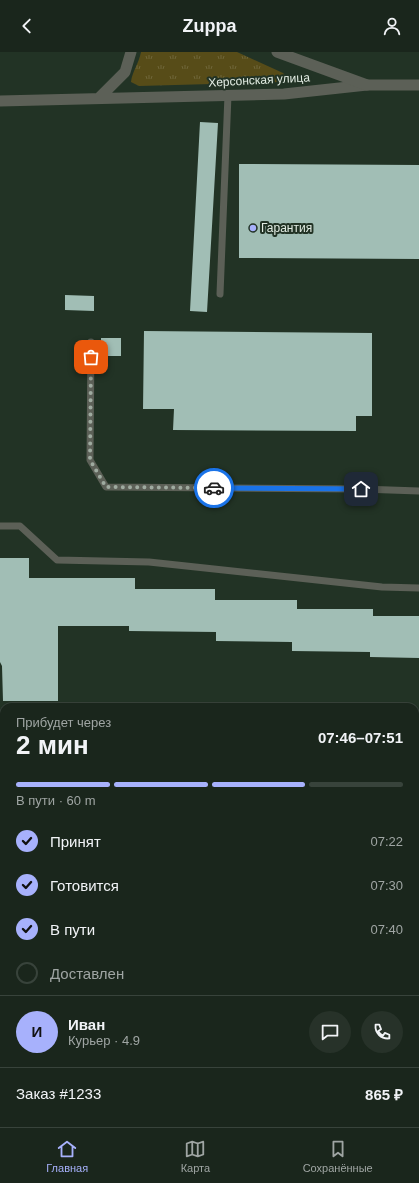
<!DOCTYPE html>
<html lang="ru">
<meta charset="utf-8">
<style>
:root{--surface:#1a261c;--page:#273229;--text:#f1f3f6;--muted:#9fa5a3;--line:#38433b;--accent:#a7b1fc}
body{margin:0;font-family:Helvetica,sans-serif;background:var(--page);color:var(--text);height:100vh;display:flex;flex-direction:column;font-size:15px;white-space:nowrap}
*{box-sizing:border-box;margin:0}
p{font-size:13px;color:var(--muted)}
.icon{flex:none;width:22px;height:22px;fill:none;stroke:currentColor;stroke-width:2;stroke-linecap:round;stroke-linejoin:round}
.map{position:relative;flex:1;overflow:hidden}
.details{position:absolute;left:0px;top:651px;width:419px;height:424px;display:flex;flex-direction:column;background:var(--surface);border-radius:12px 12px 0 0;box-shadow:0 1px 3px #0004,0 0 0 1px var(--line)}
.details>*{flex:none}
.pin{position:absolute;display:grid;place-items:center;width:34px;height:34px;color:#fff;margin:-17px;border-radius:8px;box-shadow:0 2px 6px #0006}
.courier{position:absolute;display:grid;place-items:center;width:40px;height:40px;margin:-20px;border:3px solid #1a73e8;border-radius:50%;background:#fff;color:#222;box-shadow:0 1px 5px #0007}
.headline em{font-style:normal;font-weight:600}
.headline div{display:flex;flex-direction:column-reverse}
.headline{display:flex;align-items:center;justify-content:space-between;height:68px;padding:0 16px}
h1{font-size:26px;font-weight:600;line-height:30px}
.bar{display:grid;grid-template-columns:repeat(4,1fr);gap:6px 4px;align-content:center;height:48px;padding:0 16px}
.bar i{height:5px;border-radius:3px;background:var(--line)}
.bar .selected{background:var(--accent)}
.bar p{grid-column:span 4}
.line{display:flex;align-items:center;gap:10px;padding:0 16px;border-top:1px solid var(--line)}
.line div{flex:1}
.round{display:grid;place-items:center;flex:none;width:42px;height:42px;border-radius:21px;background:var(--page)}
ol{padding:0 16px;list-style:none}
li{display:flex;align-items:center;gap:12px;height:44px}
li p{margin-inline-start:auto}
li .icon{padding:4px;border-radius:50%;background:var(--accent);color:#111;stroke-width:4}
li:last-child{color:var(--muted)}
li i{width:22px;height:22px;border:2px solid var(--line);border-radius:50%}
header{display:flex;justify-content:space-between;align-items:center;height:52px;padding:0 16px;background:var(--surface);font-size:18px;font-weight:600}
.dock{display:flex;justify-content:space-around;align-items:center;height:56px;border-top:1px solid var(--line);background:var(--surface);font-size:11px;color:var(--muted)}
.dock a{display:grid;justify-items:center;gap:2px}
.dock .selected{color:var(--accent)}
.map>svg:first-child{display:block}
</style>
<header><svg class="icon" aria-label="back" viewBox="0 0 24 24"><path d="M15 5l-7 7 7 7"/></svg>Zuppa<svg class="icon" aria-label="person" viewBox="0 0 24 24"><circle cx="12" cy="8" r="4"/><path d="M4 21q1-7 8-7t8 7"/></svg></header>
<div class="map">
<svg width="419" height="1075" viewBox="0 0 419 1075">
<defs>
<pattern id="grass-tufts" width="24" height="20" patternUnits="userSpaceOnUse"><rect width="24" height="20" fill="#574c18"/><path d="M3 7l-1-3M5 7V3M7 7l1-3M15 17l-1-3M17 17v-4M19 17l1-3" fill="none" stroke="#6f6639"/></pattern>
</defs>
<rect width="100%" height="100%" fill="#223325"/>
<path fill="url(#grass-tufts)" d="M141,0H237L283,21L286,24L285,28L280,30L139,34L131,30C132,20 139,11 141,0Z"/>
<path fill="#a1beb5" d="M200,70L218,71L207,260L190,259Z
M239,112L419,113V207L239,206Z
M65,243L94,244V259L65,258Z
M144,279L372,281V364H356V379L173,378L174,357H143Z
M101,286H121V304H101Z
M0,506H29V526H135V537H215V548H297V557H373V564H419V606L370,605V600L292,599V590L216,589V580L129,579V574H58V649H3L2,614L0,610Z
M415,857H419V890H415Z
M6,1071H62V1075H6Z
M91,1071H140L139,1075H91Z
M350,1071H380V1075H350Z"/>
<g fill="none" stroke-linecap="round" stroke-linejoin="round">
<path stroke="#5c6057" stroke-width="7" d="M220,242L228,43
M91,290L90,408L106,435L361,437L419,439
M0,474H20L57,508L149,510L382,535L419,536
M0,705H4
M415,830H419
M415,918H419
M415,1064L419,1062
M156,1071V1075
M284,1071V1075
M1,1075V909H4
M396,1075V1073L400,1071"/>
<path stroke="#5c6057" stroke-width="11" d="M100,45L125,20L131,0
M0,49L284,42L367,33"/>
<path stroke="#5c6057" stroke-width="11" d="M277,0L367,33H419
M0,768H4
M415,770H419"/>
</g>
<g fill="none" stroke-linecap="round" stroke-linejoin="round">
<path stroke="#9faba0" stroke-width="4" stroke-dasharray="0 7.2" d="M91,305L90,408L106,435L214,436"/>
<path stroke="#1a73e8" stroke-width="5" d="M214,436L361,437"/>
</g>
<circle fill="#a7b1fc" stroke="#223325" stroke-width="1.5" cx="253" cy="176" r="4"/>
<g text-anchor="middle" stroke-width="4" stroke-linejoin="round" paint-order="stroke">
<g font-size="12" fill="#e2ece3" stroke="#223325">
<text transform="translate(259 28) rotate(-3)" y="4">Херсонская улица</text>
</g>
<g font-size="12" fill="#e2ece3" stroke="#223325" text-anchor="start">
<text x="261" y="180">Гарантия</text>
</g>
</g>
</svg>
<div class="pin" style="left:91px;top:305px;background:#ea580c"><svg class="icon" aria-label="bag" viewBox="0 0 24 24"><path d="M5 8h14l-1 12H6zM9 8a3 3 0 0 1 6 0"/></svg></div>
<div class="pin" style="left:361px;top:437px;background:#1f2937"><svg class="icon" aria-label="home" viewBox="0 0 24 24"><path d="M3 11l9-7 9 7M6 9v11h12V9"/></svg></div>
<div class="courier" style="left:214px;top:436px"><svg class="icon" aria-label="car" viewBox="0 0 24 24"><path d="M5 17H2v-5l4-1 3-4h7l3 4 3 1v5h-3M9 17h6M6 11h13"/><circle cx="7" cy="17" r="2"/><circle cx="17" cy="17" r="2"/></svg></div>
<section class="details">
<div class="headline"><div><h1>2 мин</h1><p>Прибудет через</p></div><em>07:46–07:51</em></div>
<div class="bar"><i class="selected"></i><i class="selected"></i><i class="selected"></i><i></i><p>В пути · 60 m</p></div>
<ol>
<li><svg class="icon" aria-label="check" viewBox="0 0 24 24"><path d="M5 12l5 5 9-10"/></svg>Принят<p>07:22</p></li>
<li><svg class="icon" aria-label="check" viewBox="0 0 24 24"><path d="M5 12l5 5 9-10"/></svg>Готовится<p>07:30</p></li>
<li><svg class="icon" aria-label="check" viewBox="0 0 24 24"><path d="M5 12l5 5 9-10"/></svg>В пути<p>07:40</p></li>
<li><i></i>Доставлен</li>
</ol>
<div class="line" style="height:72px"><b class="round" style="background:var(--accent);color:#111">И</b><div><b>Иван</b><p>Курьер · 4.9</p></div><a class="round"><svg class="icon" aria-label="chat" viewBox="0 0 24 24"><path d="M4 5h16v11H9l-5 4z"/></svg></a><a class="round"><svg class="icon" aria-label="phone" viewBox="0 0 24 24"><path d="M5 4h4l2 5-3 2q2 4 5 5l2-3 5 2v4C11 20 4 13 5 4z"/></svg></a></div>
<div class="line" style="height:52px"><div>Заказ #1233</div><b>865 ₽</b></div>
</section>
</div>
<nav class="dock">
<a class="selected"><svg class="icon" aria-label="home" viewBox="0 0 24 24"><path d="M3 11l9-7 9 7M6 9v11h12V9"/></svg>Главная</a>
<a><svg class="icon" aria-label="map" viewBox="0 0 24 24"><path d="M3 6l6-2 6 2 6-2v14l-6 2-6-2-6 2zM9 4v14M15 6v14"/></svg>Карта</a>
<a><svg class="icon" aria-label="saved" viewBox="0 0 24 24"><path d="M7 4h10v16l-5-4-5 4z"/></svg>Сохранённые</a>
</nav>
